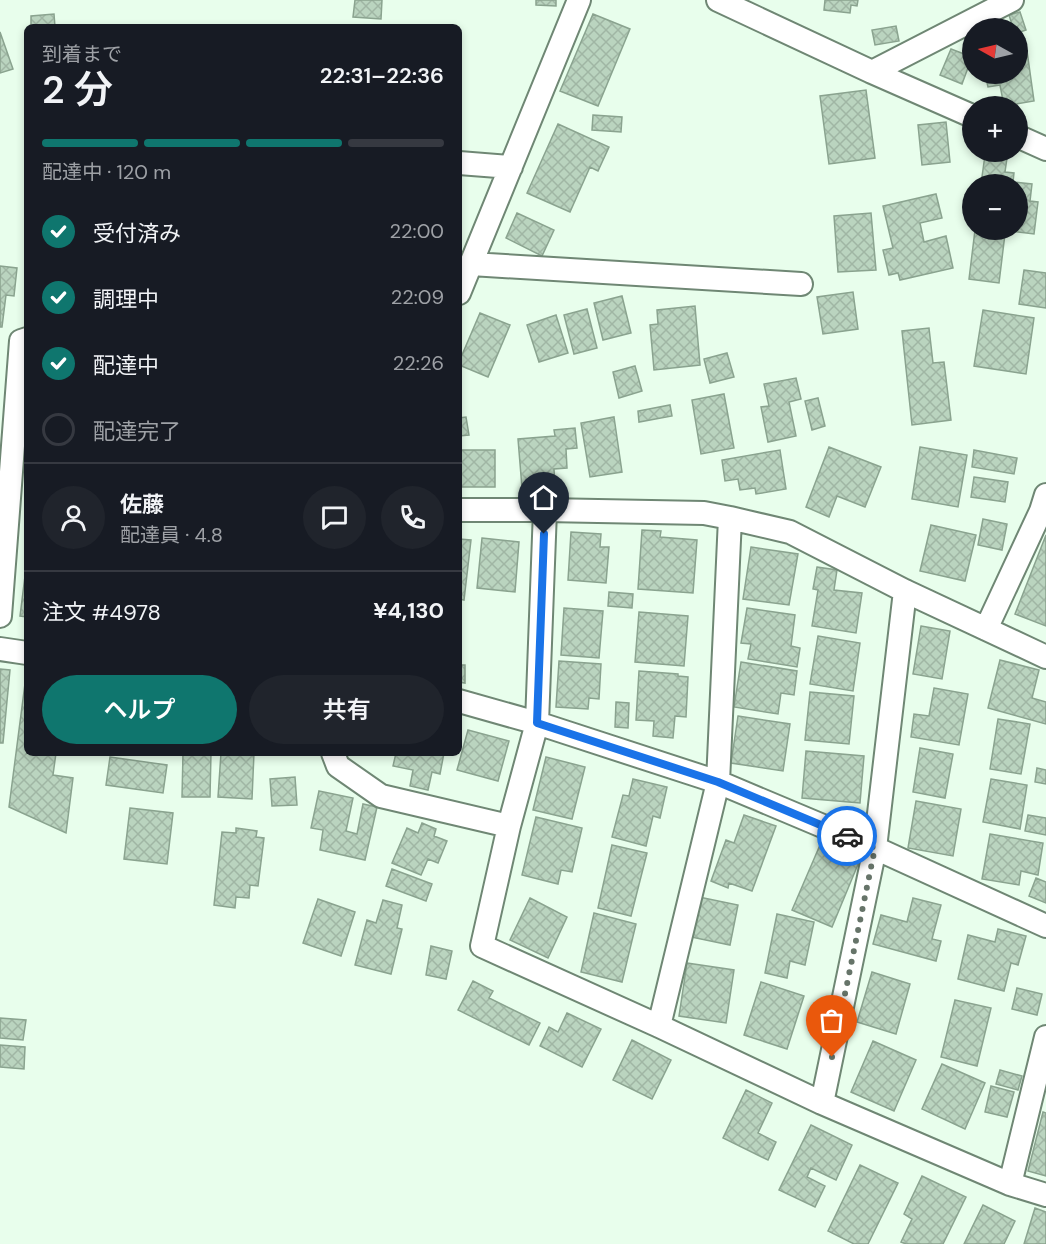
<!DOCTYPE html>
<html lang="ja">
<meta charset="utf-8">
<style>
:root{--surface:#171b24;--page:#20242c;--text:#f1f3f6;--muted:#9ea1a6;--line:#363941;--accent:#0f766e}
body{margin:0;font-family:"DM Sans","Noto Sans JP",sans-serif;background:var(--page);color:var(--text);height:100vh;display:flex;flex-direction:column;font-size:22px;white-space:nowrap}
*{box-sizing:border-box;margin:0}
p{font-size:20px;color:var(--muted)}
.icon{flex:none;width:33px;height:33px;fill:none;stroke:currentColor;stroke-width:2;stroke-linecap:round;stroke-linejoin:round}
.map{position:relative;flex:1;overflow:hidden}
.side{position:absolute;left:24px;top:24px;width:438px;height:732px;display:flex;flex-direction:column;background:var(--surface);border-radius:9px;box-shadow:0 3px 9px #0003}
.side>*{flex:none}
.needle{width:39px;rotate:278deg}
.buttons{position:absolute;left:962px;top:18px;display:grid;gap:12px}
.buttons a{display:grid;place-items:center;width:66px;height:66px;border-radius:50%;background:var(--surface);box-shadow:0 3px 9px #0003;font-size:30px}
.pin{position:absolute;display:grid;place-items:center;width:51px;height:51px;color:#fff;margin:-62px -26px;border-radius:50% 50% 50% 0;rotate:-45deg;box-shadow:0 0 6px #0007}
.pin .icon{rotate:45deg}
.courier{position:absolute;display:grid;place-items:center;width:60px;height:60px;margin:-30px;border:4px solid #1a73e8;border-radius:50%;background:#fff;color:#222;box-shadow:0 2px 8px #0007}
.headline em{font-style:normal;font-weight:600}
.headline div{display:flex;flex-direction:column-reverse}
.headline{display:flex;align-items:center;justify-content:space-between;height:102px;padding:0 18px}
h1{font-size:39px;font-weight:600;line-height:45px}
.bar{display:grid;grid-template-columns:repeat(4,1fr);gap:9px 6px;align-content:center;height:72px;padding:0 18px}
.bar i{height:8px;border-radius:4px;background:var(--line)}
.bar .on{background:var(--accent)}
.bar p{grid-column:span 4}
.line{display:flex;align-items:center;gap:15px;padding:0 18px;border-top:2px solid var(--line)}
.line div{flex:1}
.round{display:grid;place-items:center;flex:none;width:63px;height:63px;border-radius:32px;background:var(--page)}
ol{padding:0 18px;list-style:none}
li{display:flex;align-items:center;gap:18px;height:66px}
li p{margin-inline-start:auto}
li .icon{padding:6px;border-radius:50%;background:var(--accent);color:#fff;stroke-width:4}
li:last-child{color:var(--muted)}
li i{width:33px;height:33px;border:3px solid var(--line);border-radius:50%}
.cta{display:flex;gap:12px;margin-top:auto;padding:12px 18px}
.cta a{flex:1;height:69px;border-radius:36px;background:var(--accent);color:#fff;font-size:24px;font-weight:600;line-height:69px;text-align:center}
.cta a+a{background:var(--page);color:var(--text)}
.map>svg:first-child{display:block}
</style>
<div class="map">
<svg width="1046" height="1244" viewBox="0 0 1046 1244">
<defs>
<pattern id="building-cross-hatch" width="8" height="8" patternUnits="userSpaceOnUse" patternTransform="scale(1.5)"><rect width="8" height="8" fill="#bad4bf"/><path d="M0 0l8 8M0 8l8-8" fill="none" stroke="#a0b6a4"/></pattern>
</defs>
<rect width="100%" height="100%" fill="#e8feec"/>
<path fill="url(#building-cross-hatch)" stroke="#8aa38f" stroke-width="1.5" d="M355,0H382L381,19L353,17Z
M536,0H556V6L536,5Z
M825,0H858L857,6L851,5L850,13L824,10Z
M1020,12L1026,30L1017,33V28H1013L1009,15Z
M54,14L55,27H31V16Z
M593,14L630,29L598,106L560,91Z
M896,26L899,41L875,45L872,30Z
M0,32L13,69L0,73Z
M1017,40L1019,53L1027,51L1034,101L1004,106L1000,85L988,87L985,74H1017Z
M951,49L972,57L962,84L940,75Z
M866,90L875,158L829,164L820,96Z
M593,115L622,117L621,132L592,130Z
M946,122L950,162L922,165L918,125Z
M558,124L609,147L598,171L590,167L570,212L527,193Z
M985,155L1007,158L1005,172L1014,173L1013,182L1032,184L1030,201L1038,202L1034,234L1011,231V230H1017V184H981Z
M936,194L942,218L920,223L924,242L946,236L953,268L900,280L898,273L889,275L883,250L893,248L883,206Z
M517,213L554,230L542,256L506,238Z
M871,213L876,270L838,272L834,216Z
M975,230L1005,234L999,283L969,279Z
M0,266L17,268L14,296L6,295L2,327H0Z
M1024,270L1046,273V308L1019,304Z
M853,292L858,329L823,334L817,297Z
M622,296L631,333L603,340L594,303Z
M695,306L700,365L654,370L650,325L658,324L657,310Z
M587,309L597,348L574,354L564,315Z
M983,310L1034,318L1026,374L974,366Z
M480,313L510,325L488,377L459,365V362Z
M556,315L568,353L539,362L527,325Z
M929,328L933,363L944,362L951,420L912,425L902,331Z
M727,353L734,377L710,383L704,359Z
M635,366L642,391L619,398L613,372Z
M796,378L801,399L789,402L796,436L768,442L761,407L769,406L764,384Z
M724,394L734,448L701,454L692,400Z
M818,398L825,426L812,430L805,401Z
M670,405L672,416L639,422L638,411Z
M466,417L469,435L459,436V418Z
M614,417L622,472L590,477L581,423Z
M575,428L577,448L566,449L567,468L554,469L555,485L522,488L518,439L555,436L554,430Z
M829,447L881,467L865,507L837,496L829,517L806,507Z
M920,447L967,455L958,507L912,499Z
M459,450H495V487H459Z
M780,450L786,489L756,494L755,488L740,490L738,479L725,481L722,460Z
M974,450L1017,458L1014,474L972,467Z
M974,477L1008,482L1005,502L971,497Z
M983,519L1007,524L1002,550L978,545Z
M931,525L976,535L965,581L920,571Z
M642,530L661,531L660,537L697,540L693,593L638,589Z
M571,532L601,534L600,547H609L606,583L568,580Z
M1046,535V626L1015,614Z
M482,538L519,542L515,592L477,588Z
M459,539L471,540L464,600L459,599Z
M751,547L798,554L789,605L743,599Z
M27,560V617L20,616Z
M817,567L837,570L834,590L862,593L856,633L812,626L818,590L813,589Z
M609,592L633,594L632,608L608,606Z
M564,608L603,611L599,658L561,655Z
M747,608L795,615L791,646L800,648L797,667L748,659L751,644L741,643Z
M639,612L688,616L684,666L635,662Z
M921,626L950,631L942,679L913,674Z
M818,636L860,643L853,691L810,684Z
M1000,660L1039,670L1032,698L1046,702V724L988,708Z
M559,661L601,664L599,699L589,698L588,709L556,707Z
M741,662L797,671L794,695L781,693L778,714L734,707Z
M459,665H465V683L459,682Z
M0,669L10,670L3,743H0Z
M639,671L678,674V676L688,677L686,717L675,716L673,738L653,736L654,721L636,720Z
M26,676L27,753H56L53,775L73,778L66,833L9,807Z
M934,688L968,694L959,745L911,737L914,714L929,716Z
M810,692L854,696L849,744L805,740Z
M616,702L629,703L628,728L615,727Z
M738,716L790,724L783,771L731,763Z
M998,719L1030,724L1021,774L990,769Z
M468,730L509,741L498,781L457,770Z
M920,748L953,754L945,798L913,792Z
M806,751L864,756L860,803L802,798Z
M183,753H211L210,797H182Z
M221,753H254L252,799L218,797Z
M396,753H444L440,774L432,772L428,790L410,786L413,770L393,766Z
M110,757L167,765L163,793L106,785Z
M546,757L585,767L572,819L533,810Z
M1037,768L1046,770V784L1035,782Z
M295,777L297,805L272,806L270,779Z
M633,779L667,787L660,818L653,816L646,846L612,837L623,795L629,796Z
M991,779L1027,785L1020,829L983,822Z
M319,791L353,798L346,831L357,834L363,804L377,807L365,860L320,850L323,830L311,828Z
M916,801L961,809L953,856L908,848Z
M130,808L173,813L167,864L124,859Z
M744,815L776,826L752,891L729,883L728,888L711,881L726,840L734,843Z
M1028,815L1046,818V835L1025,831Z
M536,817L582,828L572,872L561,870L558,884L522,875Z
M422,823L436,829L434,836L447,841L438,863L428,859L421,875L392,863L407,828L418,833Z
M236,828L257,831L256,837L264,838L258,886L250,885L249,898L236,897L235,908L214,905L222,832L236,833Z
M990,834L1043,843L1038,875L1021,871L1019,885L982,879Z
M612,845L647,853L631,916L598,908Z
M820,845L859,862L832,927L792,910Z
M392,869L432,884L426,901L386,886Z
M1036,878L1046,882V903L1029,896Z
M699,897L738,905L730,945L691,937Z
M530,898L567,917L548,958L510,940Z
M913,898L941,905L932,939L941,941L936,961L873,944L881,915L907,922Z
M318,899L355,912L341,956L303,943Z
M383,900L402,905L397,928L402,929L391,974L355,965L367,920L376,923Z
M594,913L636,924L622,982L581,972Z
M777,914L814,922L805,965L790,961L787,978L765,973Z
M998,929L1026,936L1018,965L1011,963L1004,991L958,979L968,935L995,942Z
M431,946L452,951L446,979L426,975Z
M687,963L734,970L726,1023L679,1016Z
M872,972L910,984L896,1034L857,1022Z
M473,981L493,991L489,998L540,1023L529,1045L458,1010Z
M761,982L804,996L787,1049L744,1035Z
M1017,988L1042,994L1037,1015L1012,1009Z
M955,1000L991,1008L977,1066L941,1057Z
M567,1013L601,1029L582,1067L540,1046L549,1027L558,1032Z
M0,1018L26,1020L23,1040L0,1038Z
M632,1040L671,1060L652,1099L613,1080Z
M873,1041L916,1060L894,1111L851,1092Z
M0,1045L25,1047L24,1069L0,1067Z
M942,1064L985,1083L965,1129L922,1109Z
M1000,1070L1022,1076L1018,1090L996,1084Z
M991,1086L1014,1092L1007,1117L985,1112Z
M746,1090L772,1103L758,1133L776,1142L768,1160L723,1138Z
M1043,1112L1046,1113V1176L1028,1171Z
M811,1125L852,1145L836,1180L811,1168L807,1177L825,1186L815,1207L779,1190Z
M860,1165L898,1183L868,1244H854L828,1231Z
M922,1176L966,1197L943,1244H906L901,1242L912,1219L904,1214Z
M983,1205L1015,1221L1004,1244H964Z
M1035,1208L1046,1212V1244H1024Z"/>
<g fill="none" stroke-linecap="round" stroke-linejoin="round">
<defs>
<path id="minor" d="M718,0L872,72L972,116
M872,72L1012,0
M1017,136L1046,149
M459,163L511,167
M471,264L801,284
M459,293L579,0
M459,510H545
M0,616L21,341L27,339
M986,629L1041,511L1046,495
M0,649L27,653
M1046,657L905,591L790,532L730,518L704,513L545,510L537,723L509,826L482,946L659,1026L822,1103L1010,1184L1046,1195
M459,701L537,723L718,782L875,848L1046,926
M333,753L338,766L381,796L509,826
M659,1026L718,782L730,518
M822,1103L875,848L905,591
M1010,1184L1046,1037"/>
</defs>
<use href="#minor" stroke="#6f8774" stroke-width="26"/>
<use href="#minor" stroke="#fff" stroke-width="22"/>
</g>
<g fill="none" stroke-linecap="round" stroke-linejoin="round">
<path stroke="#667469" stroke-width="6" stroke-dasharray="0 10.8" d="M832,1057L875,848L847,836"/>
<path stroke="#1a73e8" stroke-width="8" d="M544,534L537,723L718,782L847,836"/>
</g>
</svg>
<div class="buttons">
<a><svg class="needle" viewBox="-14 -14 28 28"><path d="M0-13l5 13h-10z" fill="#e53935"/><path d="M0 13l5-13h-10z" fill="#9ea1a6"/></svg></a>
<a>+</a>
<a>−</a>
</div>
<div class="pin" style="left:832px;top:1057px;background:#ea580c"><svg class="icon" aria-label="bag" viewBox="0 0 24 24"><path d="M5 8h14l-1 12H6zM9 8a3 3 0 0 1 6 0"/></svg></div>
<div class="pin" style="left:544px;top:534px;background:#1f2937"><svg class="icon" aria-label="home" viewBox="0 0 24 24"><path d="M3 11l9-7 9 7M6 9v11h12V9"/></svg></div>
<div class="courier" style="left:847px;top:836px"><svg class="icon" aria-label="car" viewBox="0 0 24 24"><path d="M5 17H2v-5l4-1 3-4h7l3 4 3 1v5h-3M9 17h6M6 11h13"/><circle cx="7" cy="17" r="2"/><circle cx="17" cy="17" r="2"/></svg></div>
<section class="side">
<div class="headline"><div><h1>2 分</h1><p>到着まで</p></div><em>22:31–22:36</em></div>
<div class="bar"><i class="on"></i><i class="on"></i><i class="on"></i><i></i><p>配達中 · 120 m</p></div>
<ol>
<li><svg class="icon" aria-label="check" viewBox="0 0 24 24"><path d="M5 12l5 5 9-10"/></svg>受付済み<p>22:00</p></li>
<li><svg class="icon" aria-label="check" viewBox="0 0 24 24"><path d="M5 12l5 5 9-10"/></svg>調理中<p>22:09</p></li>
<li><svg class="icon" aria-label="check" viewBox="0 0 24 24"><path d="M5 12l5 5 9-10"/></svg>配達中<p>22:26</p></li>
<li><i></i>配達完了</li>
</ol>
<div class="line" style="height:108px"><a class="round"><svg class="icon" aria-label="person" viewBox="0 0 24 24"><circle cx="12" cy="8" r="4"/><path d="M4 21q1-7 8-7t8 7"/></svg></a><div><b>佐藤</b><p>配達員 · 4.8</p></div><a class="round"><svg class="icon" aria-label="chat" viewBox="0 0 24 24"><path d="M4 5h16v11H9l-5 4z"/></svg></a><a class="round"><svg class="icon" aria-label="phone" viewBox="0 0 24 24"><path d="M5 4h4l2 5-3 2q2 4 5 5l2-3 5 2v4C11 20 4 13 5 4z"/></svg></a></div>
<div class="line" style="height:78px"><div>注文 #4978</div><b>¥4,130</b></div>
<div class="cta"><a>ヘルプ</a><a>共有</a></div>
</section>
</div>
